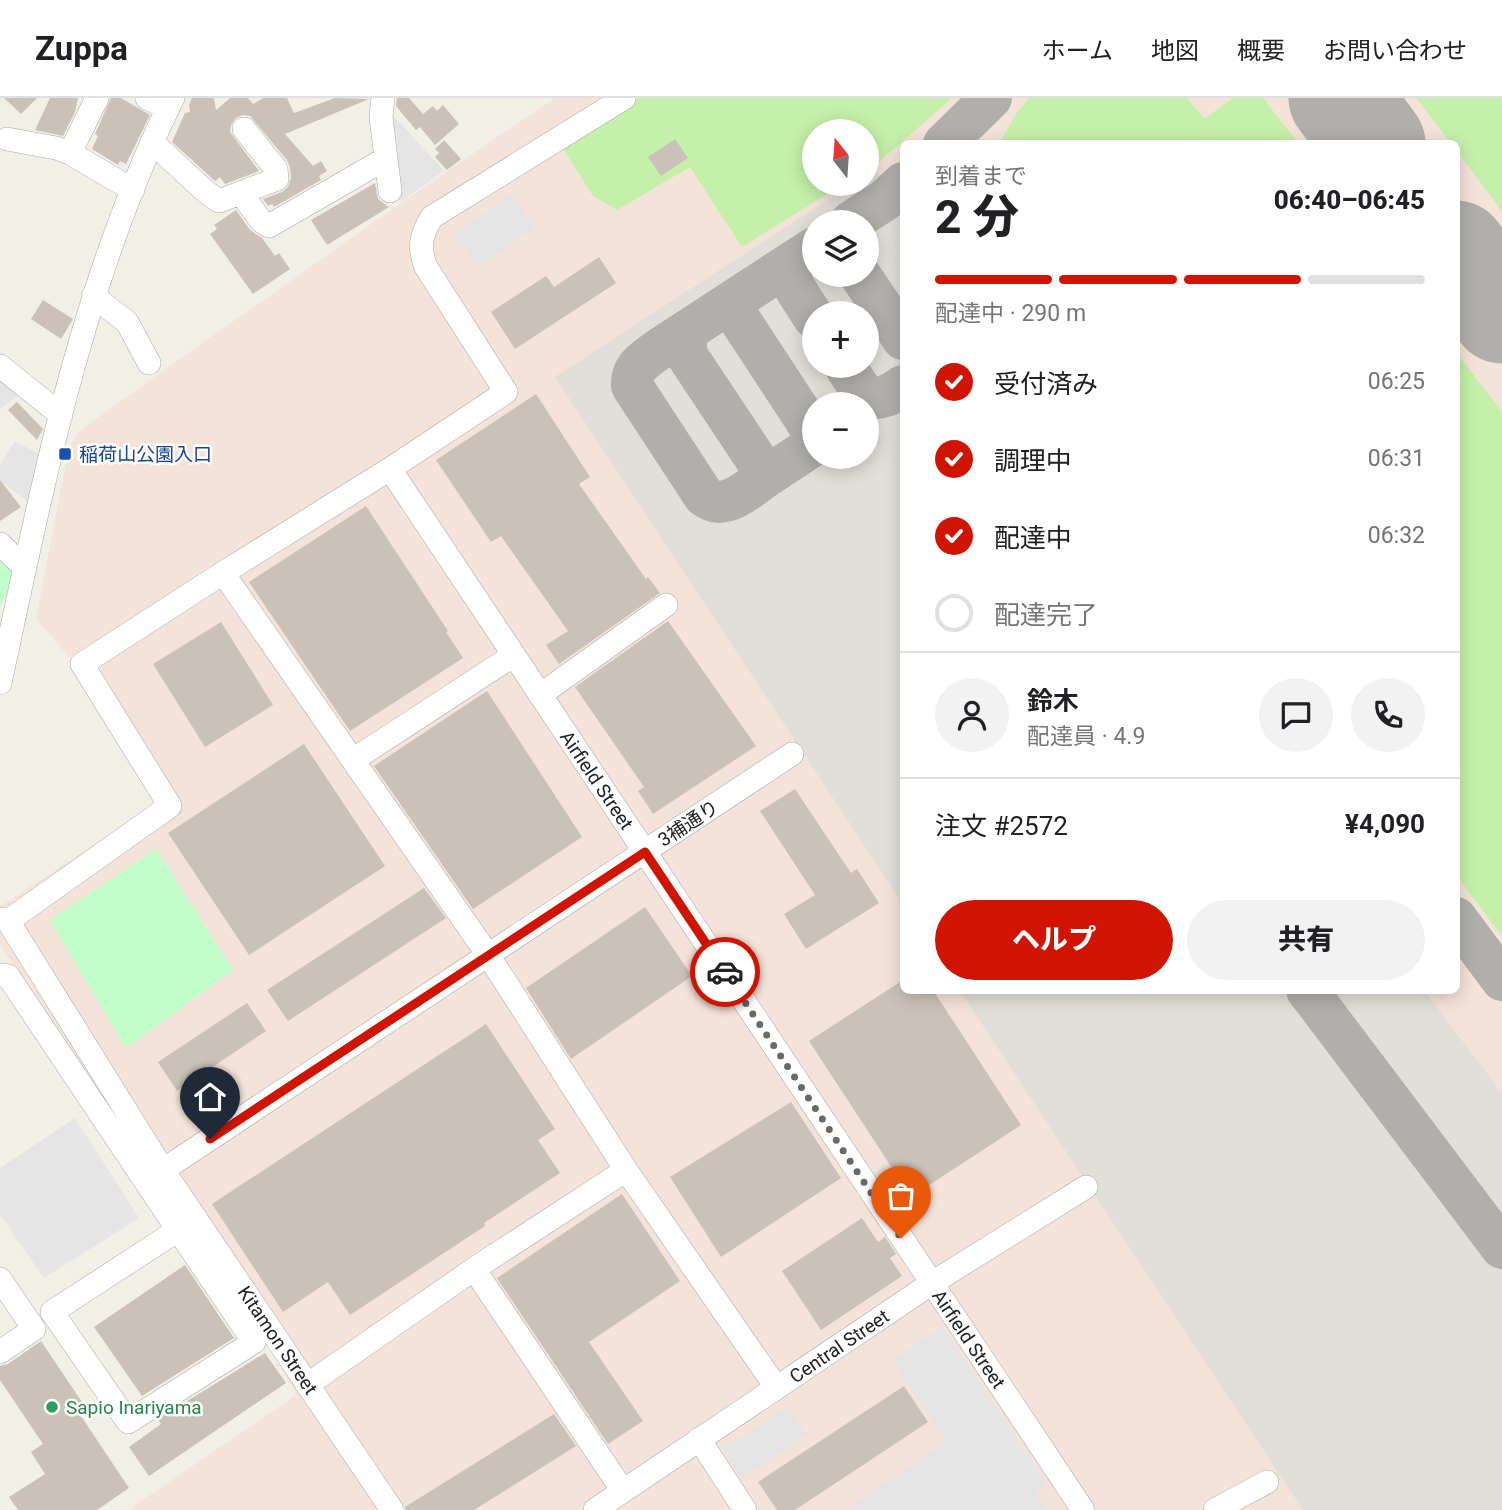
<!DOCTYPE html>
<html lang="ja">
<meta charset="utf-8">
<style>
:root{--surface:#fff;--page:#f2f2f2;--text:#202124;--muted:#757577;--line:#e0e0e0;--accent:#d11400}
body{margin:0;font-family:Roboto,"Noto Sans JP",sans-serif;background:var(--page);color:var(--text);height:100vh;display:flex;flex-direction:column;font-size:26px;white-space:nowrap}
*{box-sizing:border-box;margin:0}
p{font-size:23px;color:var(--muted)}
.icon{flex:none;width:38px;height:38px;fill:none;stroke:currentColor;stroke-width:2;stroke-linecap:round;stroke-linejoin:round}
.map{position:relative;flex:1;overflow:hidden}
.drawer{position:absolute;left:900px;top:42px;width:560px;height:854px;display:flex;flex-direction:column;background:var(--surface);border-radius:10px;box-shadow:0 4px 18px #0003}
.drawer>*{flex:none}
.needle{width:46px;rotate:343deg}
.buttons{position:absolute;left:802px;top:21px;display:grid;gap:14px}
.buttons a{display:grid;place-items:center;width:77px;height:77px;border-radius:50%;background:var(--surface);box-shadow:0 4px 18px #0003;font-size:35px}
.pin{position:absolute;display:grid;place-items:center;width:60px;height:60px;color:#fff;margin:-72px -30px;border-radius:50% 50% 50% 0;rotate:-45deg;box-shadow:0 0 7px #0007}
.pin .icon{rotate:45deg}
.courier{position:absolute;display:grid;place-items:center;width:70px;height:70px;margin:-35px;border:5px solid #d11400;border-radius:50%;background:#fff;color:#222;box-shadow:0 2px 9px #0007}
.headline em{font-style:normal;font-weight:800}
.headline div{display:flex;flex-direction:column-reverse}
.headline{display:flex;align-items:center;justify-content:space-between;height:119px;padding:0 35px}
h1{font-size:46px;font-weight:800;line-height:52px}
.bar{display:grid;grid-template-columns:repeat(4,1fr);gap:10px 7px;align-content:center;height:84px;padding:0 35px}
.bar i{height:9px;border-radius:5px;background:var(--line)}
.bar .on{background:var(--accent)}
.bar p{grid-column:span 4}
.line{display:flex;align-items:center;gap:18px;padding:0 35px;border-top:2px solid var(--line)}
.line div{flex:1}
.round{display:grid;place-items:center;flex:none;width:74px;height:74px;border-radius:37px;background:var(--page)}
ol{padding:0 35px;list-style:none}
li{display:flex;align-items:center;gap:21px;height:77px}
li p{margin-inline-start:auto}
li .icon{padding:7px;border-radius:50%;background:var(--accent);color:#fff;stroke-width:4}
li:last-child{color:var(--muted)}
li i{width:38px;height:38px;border:4px solid var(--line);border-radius:50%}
.action{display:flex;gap:14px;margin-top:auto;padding:14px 35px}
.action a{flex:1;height:80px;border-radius:42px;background:var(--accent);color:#fff;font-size:28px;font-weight:800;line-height:80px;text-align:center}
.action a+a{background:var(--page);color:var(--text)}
header{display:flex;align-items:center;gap:42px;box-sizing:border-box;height:98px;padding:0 35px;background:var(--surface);border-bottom:2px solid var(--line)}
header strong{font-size:33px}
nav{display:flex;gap:38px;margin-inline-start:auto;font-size:24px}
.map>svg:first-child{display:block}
</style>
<header>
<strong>Zuppa</strong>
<nav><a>ホーム</a><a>地図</a><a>概要</a><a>お問い合わせ</a></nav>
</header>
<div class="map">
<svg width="1502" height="1412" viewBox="0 0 1502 1412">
<rect width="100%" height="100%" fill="#f2efe7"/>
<path fill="#f4e3d9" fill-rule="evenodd" d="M555,0H1502V1412H128L296,1297L253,1216L0,847V807H3L157,705L69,559L36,521L69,349L79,334L122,302L408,100ZM814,33H866V86H814ZM903,46H1456V892H903ZM814,124H866V177H814ZM814,215H866V268H814ZM814,306H866V359H814Z"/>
<path fill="#e1dfd8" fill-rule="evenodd" d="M875,71L903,112V806L555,279L852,86H866V76ZM814,124H866V177H814ZM814,215H866V268H814ZM814,306H866V359H814Z
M960,893H1424L1502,995V1412H1303Z"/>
<path fill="#c5f0a9" d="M638,0H952L881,62L866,71V33H814V86H843L742,149L690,69L617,112L593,98L561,47Z
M1029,0H1187L1204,21L1233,0H1263L1298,45H1000L1015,17Z
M1416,0H1502V113L1456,52V46L1451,45Z
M1456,254L1502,314V838L1456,777Z"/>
<path fill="#c1fecc" d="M0,456L10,465L14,480L0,509Z
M156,751L233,872L126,950L50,822Z"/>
<path fill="#e5e5e5" d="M384,7L444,73L400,104L392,72Z
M511,96L535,129L479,169L455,136Z
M0,278L22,295L0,311Z
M15,343L42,358L31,406L5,386L0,389V367Z
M75,1020L139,1120L44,1180L0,1117V1070Z
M942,1229L1046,1384L1034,1393L1047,1412H845L947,1344L892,1262Z
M788,1308L807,1336L741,1380L722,1351Z"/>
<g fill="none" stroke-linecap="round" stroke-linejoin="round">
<path stroke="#b0afab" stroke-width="42" d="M944,46L991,0
M851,124L885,102L903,85
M794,163L789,181L814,220
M860,177L903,241
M742,197L736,211L738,219L814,335
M689,232L686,241V256L767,378L814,347
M845,268C864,297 869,312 903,288
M767,378C749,390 725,415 704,398L632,288C631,268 645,262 659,251L814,150
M1456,820L1502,882
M1307,892L1502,1150"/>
<path stroke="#b0afab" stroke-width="103" d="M1340,0L1374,46
M1456,154L1502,214"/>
</g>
<path fill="#cac2b9" d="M4,0H37L21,16Z
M50,0H78L75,14L63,38L35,32Z
M111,0H121L150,17L126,66L120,63L118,67L92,51L98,38L95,36Z
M192,0H214L216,12L230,0H248L253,6L263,0H287L294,15L335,0L369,1L285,36L313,68L321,63L327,73L319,78L321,82L274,109L272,106L268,108L263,101L282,94L288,89L291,80L290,69L287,62L250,18L243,17L236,20L231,27L230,34L259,73L225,86L220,79L215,83L172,44L185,15L190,14L189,7Z
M397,0H409L423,16L433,8L437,13L443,7L459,26L435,47L420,29L416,32L405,19L396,8Z
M675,41L688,60L661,78L648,59Z
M444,42L461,61L447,72L435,59L439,55L435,51Z
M375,85L378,101L389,109L327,147L311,122Z
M236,112L250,132L262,140L275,158L279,155L290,171L253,196L210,136L217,131L214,127Z
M599,159L616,185L515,251L491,214L546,178L554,189Z
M43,202L73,221L61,241L31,221Z
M536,296L590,379L579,386L646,481L648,479L660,495L559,566L546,547L568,533L501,438L491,444L436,362Z
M17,304L43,331L37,342L8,312Z
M0,382L21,409L0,423Z
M366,408L448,533L446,534L463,560L350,633L249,484Z
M668,523L756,648L653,716L638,693L644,689L575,589Z
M221,524L273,607L205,649L153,566Z
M487,593L582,739L473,811L374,668Z
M304,646L385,768L249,857L168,735Z
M795,691L851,775L857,771L879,805L806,851L784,816L815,797L760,713Z
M424,790L446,820L288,923L267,892Z
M645,809L692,878L571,961L526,890Z
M903,882V892H933L1021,1027L911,1099L809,943Z
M247,905L266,933L177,993L158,964Z
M486,926L555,1031L538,1042L560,1075L484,1125L485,1128L350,1217L328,1184L283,1214L212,1106Z
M791,1004L841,1080L721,1159L670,1079Z
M622,1096L680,1183L589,1244L643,1323L608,1346L497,1180Z
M862,1120L878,1144L885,1139L896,1156L890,1160L902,1178L821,1232L782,1173Z
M185,1167L234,1240L142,1298L94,1229Z
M41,1243L88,1313L81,1318L129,1390L97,1412H18L9,1399L45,1376L31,1354L43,1346L0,1282V1268L8,1266Z
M265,1255L286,1285L149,1378L129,1349L161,1326L158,1321Z
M904,1288L928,1324L795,1412H777L758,1384Z
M554,1316L576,1348L474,1412H406L405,1409Z"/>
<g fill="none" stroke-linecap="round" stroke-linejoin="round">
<defs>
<path id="minor" d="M147,0L168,10
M383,0L381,19L390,93
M7,41L56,50L70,55L133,92
M152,44L206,94L219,103L277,81L276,71L244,31
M70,55L97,0
M241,95L261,123L269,128L385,61
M93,198L127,224L149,265
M0,268L61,317
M390,371L1083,1412
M0,446L25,470
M223,475L488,857L626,1072L776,1289
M0,585C43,386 82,183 173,0
M540,597L666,507
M353,662L514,557
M0,821L8,823L163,1072L392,1412
M8,823L170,708L82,566L223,475L390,371L506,294L426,169C418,150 421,136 432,119L624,0
M0,877L8,878L178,1132
M163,1072L792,656
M178,1132L254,1244L128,1324L52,1214Z
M474,1171L623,1393
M0,1181L34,1231L0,1254
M307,1287L474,1171L626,1072
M699,1341L745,1412
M595,1412L932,1185L1086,1089
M1215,1412L1267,1384"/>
</defs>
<use href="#minor" stroke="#a8a8a8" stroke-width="24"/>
<use href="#minor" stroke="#fff" stroke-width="23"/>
</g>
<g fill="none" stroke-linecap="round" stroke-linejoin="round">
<path stroke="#6a6966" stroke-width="7" stroke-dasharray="0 12.6" d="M725,874L901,1140"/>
<path stroke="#d11400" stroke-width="9" d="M210,1041L645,754L725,874"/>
</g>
<rect fill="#1a4fb4" stroke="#fff" stroke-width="2.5" x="58" y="349" width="14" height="14" rx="3.5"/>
<circle fill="#2e9e5b" stroke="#fff" stroke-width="2.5" cx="52" cy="1309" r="7"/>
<g text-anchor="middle" stroke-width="5" stroke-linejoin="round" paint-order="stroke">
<g font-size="19" fill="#164399" stroke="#fff" text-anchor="start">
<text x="79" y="363">稲荷山公園入口</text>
</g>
<g font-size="19" fill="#212121" stroke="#fff">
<text transform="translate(597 682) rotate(56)" y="7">Airfield Street</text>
<text transform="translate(688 725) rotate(-33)" y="7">3補通り</text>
<text transform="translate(969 1241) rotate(56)" y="7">Airfield Street</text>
<text transform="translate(278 1242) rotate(56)" y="7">Kitamon Street</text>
<text transform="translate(839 1248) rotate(-34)" y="7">Central Street</text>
</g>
<g font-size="19" fill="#27864d" stroke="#fff" text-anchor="start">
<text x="66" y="1316">Sapio Inariyama</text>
</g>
</g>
</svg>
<div class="buttons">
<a><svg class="needle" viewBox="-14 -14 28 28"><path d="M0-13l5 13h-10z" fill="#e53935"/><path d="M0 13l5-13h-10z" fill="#757577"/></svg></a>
<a><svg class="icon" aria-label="layers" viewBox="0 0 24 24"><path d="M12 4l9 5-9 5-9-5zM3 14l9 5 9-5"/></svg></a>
<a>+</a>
<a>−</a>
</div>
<div class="pin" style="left:901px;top:1140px;background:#ea580c"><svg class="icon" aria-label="bag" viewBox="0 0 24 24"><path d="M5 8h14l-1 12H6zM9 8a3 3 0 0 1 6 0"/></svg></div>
<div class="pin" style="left:210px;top:1041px;background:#1f2937"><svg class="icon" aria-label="home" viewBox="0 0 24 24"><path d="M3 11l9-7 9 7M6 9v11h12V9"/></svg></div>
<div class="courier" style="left:725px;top:874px"><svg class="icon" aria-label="car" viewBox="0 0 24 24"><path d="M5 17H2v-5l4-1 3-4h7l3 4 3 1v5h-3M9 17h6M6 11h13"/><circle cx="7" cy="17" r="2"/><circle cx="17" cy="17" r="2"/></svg></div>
<section class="drawer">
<div class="headline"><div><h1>2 分</h1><p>到着まで</p></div><em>06:40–06:45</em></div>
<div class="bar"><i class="on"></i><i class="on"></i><i class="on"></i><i></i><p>配達中 · 290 m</p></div>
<ol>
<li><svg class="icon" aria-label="check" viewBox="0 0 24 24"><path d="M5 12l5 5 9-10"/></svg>受付済み<p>06:25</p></li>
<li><svg class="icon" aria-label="check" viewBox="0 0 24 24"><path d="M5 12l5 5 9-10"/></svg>調理中<p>06:31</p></li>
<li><svg class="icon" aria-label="check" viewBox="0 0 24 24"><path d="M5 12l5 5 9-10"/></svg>配達中<p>06:32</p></li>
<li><i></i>配達完了</li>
</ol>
<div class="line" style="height:126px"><a class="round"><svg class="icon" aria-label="person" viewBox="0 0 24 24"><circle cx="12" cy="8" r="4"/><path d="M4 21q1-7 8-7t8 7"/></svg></a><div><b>鈴木</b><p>配達員 · 4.9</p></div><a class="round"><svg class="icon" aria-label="chat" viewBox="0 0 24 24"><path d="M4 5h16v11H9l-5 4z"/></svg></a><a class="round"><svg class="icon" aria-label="phone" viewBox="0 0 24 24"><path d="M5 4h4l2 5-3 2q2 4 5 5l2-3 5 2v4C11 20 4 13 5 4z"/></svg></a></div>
<div class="line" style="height:91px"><div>注文 #2572</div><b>¥4,090</b></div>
<div class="action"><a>ヘルプ</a><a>共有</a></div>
</section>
</div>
